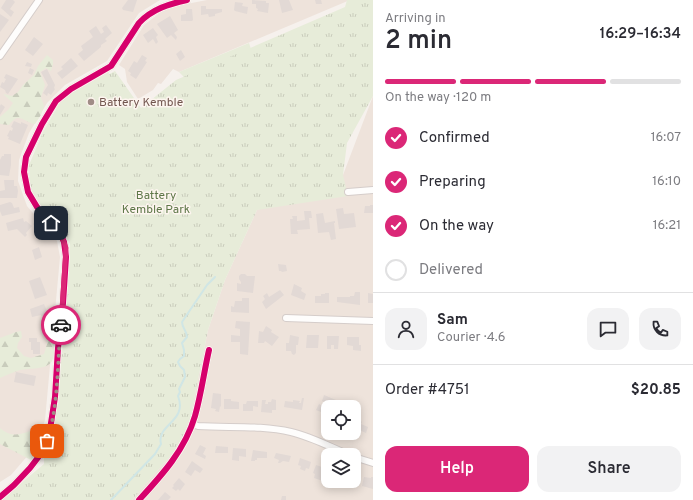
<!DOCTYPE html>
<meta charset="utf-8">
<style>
:root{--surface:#fff;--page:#f2f2f3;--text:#2b2b33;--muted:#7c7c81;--line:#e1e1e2;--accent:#db2777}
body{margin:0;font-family:Overpass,sans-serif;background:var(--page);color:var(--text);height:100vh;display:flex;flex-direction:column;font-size:15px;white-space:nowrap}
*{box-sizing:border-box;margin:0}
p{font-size:13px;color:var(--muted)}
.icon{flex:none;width:22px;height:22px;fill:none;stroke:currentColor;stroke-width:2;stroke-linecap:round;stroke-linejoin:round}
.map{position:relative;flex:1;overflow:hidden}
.panel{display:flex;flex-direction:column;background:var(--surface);width:320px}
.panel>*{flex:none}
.fabs{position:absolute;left:321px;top:400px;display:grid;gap:8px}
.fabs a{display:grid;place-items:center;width:40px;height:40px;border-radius:8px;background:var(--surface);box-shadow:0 2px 10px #0003;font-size:20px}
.pin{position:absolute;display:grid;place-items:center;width:34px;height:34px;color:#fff;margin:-17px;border-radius:8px;box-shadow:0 2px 6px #0006}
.courier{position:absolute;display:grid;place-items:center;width:40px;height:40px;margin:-20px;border:3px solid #db2777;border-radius:50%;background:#fff;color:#222;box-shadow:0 1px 5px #0007}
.summary em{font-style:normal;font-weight:600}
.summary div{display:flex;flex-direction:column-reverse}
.summary{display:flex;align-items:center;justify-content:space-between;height:68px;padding:0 12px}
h1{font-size:26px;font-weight:600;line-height:30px}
.bar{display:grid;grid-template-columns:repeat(4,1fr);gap:6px 4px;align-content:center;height:48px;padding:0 12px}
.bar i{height:5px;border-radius:3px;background:var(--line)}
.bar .active{background:var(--accent)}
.bar p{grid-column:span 4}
.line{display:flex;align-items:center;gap:10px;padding:0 12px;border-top:1px solid var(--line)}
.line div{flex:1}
.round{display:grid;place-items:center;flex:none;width:42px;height:42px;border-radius:12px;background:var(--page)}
ol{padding:0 12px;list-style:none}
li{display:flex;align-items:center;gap:12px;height:44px}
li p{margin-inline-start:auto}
li .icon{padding:4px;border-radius:50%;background:var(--accent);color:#fff;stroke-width:4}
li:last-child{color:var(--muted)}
li i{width:22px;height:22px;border:2px solid var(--line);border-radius:50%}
.cta{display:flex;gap:8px;margin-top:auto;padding:8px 12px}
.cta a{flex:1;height:46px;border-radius:12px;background:var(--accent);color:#fff;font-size:16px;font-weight:600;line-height:46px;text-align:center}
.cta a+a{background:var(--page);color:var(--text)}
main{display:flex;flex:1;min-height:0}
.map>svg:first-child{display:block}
</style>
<main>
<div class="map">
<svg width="373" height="500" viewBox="0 0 373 500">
<defs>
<pattern id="forest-firs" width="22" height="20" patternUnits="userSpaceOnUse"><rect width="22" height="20" fill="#e7ecd9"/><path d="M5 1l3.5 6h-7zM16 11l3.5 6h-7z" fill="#c9ccbc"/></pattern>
<pattern id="park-tufts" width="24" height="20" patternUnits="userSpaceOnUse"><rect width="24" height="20" fill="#e7ecd9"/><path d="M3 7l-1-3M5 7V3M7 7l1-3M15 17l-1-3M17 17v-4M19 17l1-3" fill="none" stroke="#c9ccbc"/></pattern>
</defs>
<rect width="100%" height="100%" fill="#f6f1ed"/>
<path fill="#eee3db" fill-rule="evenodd" d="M0,0H160L139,13L107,61L65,85L47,103L29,133L19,160L18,181L27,206L57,241L60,257L45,420L36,446L11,475L0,482Z
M207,0H350L179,72L173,69L161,84L158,83L153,90L138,99L127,82L125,69L119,65L144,25L166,8Z
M373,96V500H132L178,447L190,419L208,330L225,280L257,210L343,175ZM328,407H354V433H328ZM328,455H354V481H328Z"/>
<path fill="#e7ecd9" d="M249,43L254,58L188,81L179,72Z
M109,72L108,79L71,97L68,94Z"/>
<path fill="url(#forest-firs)" d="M47,55L53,60V64L51,71L46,68L40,72L45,85L41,97L44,106L41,115L35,124C23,122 19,111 9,125L0,124V117L8,110L13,103L3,94L12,96L18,92L23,85L34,75L38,66Z
M21,331L22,337L18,343L17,348L24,356L31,358L44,354C47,347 47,339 50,332H53C54,341 56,353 52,361C47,370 29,368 20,370C13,372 7,375 0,378V338L16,332Z
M0,428C15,441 25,431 40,428L43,430L45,435L39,450L31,460L0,444Z"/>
<path fill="url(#park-tufts)" d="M347,0H373V96L347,143L343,175L348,196L257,210L225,280L208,330L190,419L178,447L132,500H1L44,464V458L59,401L60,371L65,324L70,244L62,229L45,212L30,189L29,165L43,132L62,99L115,71L141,108L176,80L345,7Z"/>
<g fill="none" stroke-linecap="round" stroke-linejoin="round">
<path stroke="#d0e6e5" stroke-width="2" d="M111,500L155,454L161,444C156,424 188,422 178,396L180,392L179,389L185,377L184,370L180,366L178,362L180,359L184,356V350L182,343L187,337C187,331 182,328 182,322L207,285L215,277"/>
</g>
<path fill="#e2d9d5" d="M6,0H13L15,2L10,9L14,12L11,17L1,8Z
M128,0H137L133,12L123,10L122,8Z
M252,0L266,1V3H269L268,13L257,11L258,9L256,8V4H252Z
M279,0H289L293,10L282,13Z
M315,0H321L322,4H316Z
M235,2L243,3L242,6L248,7L247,14L235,11L234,10Z
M201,6H206V9H222V12L215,14V16L209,17L208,14L201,15Z
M186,9H192L193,20L192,21H181V15L186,14Z
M0,14L9,20L0,32Z
M170,16L178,30L174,33L177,37L176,40L171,35L167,38L157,24Z
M106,25L112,33L105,39L107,41L101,45V47L84,61L78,54L83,50L81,46L93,37L89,31L96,26L101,34L104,32L102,28Z
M153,28L158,35L156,37L158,42L156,44L153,39L148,43L143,35Z
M34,37L43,44L33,56L25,50Z
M181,50L185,57L180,61L176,54Z
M142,55L147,58L145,61L147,62L136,79L130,75L131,73L128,71L134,61L137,63Z
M71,58L78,66L62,79L57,73L63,69L61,67Z
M27,62L32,64L31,67L25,66Z
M30,68L34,70L32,75L28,73Z
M47,69L55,85L54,88L55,89L51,95L48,93L47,96L43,93L48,85L41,72Z
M6,74L18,79L8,94L6,93L5,90L0,87L2,82L4,83L6,79L4,78Z
M1,104L5,107L0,115V106Z
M14,121L21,124V122L28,125L20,144L8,139L9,137L7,136L10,130L12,131L13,128L11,127Z
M4,154H11V165L9,176L0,175V160L2,156H4Z
M4,180H14V186H17L18,191L17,198H0V191L5,190Z
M10,202L12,203L14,208L19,207L20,212L2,216L0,211V205Z
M370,205H373V213H364L365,206H370Z
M343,208L344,214L354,213L356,227L339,229L336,209Z
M304,211H311L312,218H309L310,229L297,230L298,234H291L290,219H293L292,216H297V221L305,220Z
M323,213L325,223L335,221V223H334L336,239L331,240L329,232L318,233L316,214Z
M23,218L24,222L26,221L32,226L26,233L27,235L25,237L17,229L8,231L6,223Z
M38,220L42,224L38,229L33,224Z
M39,247L42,257L35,260L32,250Z
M278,264L286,265L287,271L282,272L281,271H279Z
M241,274H245L247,276H255L253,293L237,291V283L241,284V282L239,279V276Z
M40,277L47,295L35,299L29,281Z
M294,284L302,288L301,291L306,294L304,300L291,295Z
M280,290L284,295L266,309L262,302L265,299L263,296L267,293L269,297Z
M355,292H360V305L337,302V297H350V296H354Z
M325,293H329V303H315V296H321V294H325Z
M368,293L373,294V303H368Z
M242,298H249V313L231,312V306L234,307L235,301H242Z
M44,304L48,314L41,316V315L32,317L30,309Z
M236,321L250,322L248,355L240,354V342H231V335L240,336V329L235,328Z
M266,326L272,330L271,332L279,337L272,346L265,341L264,343H258L259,331L263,332Z
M290,335L299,337L298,345H296V353L294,355L292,354L291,351H286V343H289Z
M307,335H319L318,348H306Z
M327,336H339L338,349H334V345H331V349H327Z
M347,337H359V345H361V351L353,350V346L347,345Z
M29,338H37V342H40V354H33V350H31V342H29Z
M16,372L36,376L34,386L14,382Z
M213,393L221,394V407L220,406L219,412L215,411L216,409L211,408Z
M324,395L336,400L333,405L331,404L330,407H328V415L316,410L319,404L323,406L325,402L322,401Z
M302,398H304L302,410L284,407L285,401L293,402V400L300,401L299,403H301Z
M224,399H231V401L239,402V409H224Z
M272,399L276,400V410H272V413L261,412L262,400H266L265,404H268V402H271Z
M247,401H258V407L253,406V411H243V404H246Z
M354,419L360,420L362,422L361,424L368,427L366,433L355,428L354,430Z
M200,445L206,448L203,454L206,456L205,459L195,454Z
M216,446L228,447V453H215Z
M233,448L246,449V457L239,456V461L232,460Z
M253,450L267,452V458H257V460H255V461H251Z
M276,453L291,456L289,462L283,461L280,463H278L279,460L274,458Z
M300,458L311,462L309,469L306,468L305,471L300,469L301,466L298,465Z
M192,461L203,469L200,473L195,470L191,476L185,472Z
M316,465L328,469L325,479H324L323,481L314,478L315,474L313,473Z
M364,477L371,478V477H373V489L362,486Z
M179,478L185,484L180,491L178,489L176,491L172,488L174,486L173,485Z
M165,492L171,497L168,500H158Z
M282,496H286V500H281Z"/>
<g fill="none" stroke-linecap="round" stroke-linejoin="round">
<defs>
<path id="minor" d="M0,56L39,0
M348,192L373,190
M286,318L373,321
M192,424L198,426C229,428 261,425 291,432C312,437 330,447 350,455
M354,457L373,463
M0,497L14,485L30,468L43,451L49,436L55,397L58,348L63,303L66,257L64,242L60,233L37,207L28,192L24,172L26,157L42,124L56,101L71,89L111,66L139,23C152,9 169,4 187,0
M139,500C162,475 185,450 195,416C201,395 204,372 209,350"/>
</defs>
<use href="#minor" stroke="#d5cdca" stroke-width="8"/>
<use href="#minor" stroke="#fefdfc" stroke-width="6"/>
<defs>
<path id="cycleway" d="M0,497L14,485L30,468L43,451L49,436L55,397L58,348L63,303L66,257L64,242L60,233L37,207L28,192L24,172L26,157L42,124L56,101L71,89L111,66L139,23C152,9 169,4 187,0
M139,500C162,475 185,450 195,416C201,395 204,372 209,350"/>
</defs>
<use href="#cycleway" stroke="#fdf5ef" stroke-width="8"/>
<use href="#cycleway" stroke="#d6006c" stroke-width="6"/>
</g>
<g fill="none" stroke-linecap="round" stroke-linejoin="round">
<path stroke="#a08c86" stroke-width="4" stroke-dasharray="0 7.2" d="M47,441C59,405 57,363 61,325"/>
<path stroke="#db2777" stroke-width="5" d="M51,223L61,234L66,248L61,325"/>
</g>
<circle fill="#a08c86" stroke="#fdf5ef" stroke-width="1.5" cx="91" cy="102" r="4"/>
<g text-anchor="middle" stroke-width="3" stroke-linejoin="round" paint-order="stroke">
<g font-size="12" fill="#72564f" stroke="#fdf5ef" text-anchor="start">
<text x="99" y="106">Battery Kemble</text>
</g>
<g font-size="12" fill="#5e7748" stroke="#fdf5ef">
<text x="156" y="199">Battery<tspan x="156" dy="14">Kemble Park</tspan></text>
</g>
</g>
</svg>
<div class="fabs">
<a><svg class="icon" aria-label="locate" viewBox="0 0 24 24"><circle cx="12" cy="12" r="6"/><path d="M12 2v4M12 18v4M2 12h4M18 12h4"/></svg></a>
<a><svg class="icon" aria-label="layers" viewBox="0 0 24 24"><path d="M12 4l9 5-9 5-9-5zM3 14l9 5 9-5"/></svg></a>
</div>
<div class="pin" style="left:47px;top:441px;background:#ea580c"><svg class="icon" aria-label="bag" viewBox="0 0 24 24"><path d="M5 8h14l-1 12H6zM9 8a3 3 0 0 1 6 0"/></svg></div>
<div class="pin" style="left:51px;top:223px;background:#1f2937"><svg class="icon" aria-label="home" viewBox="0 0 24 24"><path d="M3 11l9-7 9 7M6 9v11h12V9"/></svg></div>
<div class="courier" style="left:61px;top:325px"><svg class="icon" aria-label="car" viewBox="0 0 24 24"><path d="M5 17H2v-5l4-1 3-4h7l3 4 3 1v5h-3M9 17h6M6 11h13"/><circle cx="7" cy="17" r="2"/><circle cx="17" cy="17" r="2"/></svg></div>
</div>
<section class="panel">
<div class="summary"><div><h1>2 min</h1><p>Arriving in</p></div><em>16:29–16:34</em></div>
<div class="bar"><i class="active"></i><i class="active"></i><i class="active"></i><i></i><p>On the way · 120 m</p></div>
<ol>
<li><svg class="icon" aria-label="check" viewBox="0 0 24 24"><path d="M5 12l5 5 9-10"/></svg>Confirmed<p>16:07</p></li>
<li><svg class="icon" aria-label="check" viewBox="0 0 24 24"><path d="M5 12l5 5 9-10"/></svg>Preparing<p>16:10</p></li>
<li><svg class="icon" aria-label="check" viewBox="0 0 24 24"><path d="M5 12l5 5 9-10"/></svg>On the way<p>16:21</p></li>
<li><i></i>Delivered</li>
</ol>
<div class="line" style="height:72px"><a class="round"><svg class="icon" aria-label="person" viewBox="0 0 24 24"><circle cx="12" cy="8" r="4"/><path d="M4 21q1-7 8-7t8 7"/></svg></a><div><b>Sam</b><p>Courier · 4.6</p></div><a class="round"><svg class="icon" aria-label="chat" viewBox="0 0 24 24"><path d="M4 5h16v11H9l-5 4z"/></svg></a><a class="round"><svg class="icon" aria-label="phone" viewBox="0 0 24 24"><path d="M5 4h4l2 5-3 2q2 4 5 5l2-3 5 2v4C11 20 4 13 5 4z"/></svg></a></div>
<div class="line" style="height:52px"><div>Order #4751</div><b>$20.85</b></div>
<div class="cta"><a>Help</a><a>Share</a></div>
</section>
</main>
